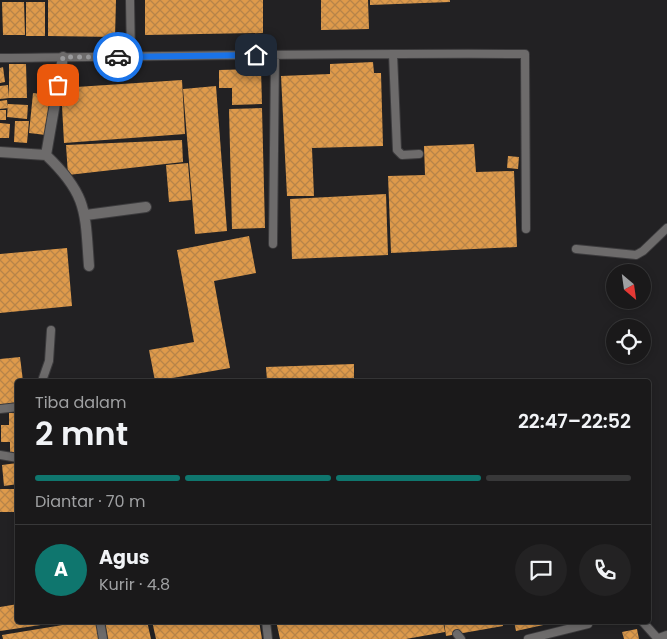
<!DOCTYPE html>
<html lang="id">
<meta charset="utf-8">
<style>
:root{--surface:#1a191a;--page:#232223;--text:#f1f3f6;--muted:#9fa0a2;--line:#383839;--accent:#0f766e}
body{margin:0;font-family:Poppins,sans-serif;background:var(--page);color:var(--text);height:100vh;display:flex;flex-direction:column;font-size:19px;white-space:nowrap}
*{box-sizing:border-box;margin:0}
p{font-size:16px;color:var(--muted)}
.icon{flex:none;width:28px;height:28px;fill:none;stroke:currentColor;stroke-width:2;stroke-linecap:round;stroke-linejoin:round}
.map{position:relative;flex:1;overflow:hidden}
.drawer{position:absolute;left:15px;top:379px;width:636px;height:245px;display:flex;flex-direction:column;background:var(--surface);border-radius:5px;box-shadow:0 2px 8px #0003,0 0 0 1px var(--line)}
.drawer>*{flex:none}
.needle{width:32px;rotate:151deg}
.controls{position:absolute;left:606px;top:264px;display:grid;gap:10px}
.controls a{display:grid;place-items:center;width:45px;height:45px;border-radius:50%;background:var(--surface);box-shadow:0 2px 8px #0003,0 0 0 1px var(--line);font-size:25px}
.pin{position:absolute;display:grid;place-items:center;width:42px;height:42px;color:#fff;margin:-21px;border-radius:10px;box-shadow:0 2px 8px #0006}
.courier{position:absolute;display:grid;place-items:center;width:50px;height:50px;margin:-25px;border:4px solid #1a73e8;border-radius:50%;background:#fff;color:#222;box-shadow:0 1px 6px #0007}
.overview em{font-style:normal;font-weight:600}
.overview div{display:flex;flex-direction:column-reverse}
.overview{display:flex;align-items:center;justify-content:space-between;height:85px;padding:0 20px}
h1{font-size:32px;font-weight:600;line-height:38px}
.bar{display:grid;grid-template-columns:repeat(4,1fr);gap:8px 5px;align-content:center;height:60px;padding:0 20px}
.bar i{height:6px;border-radius:4px;background:var(--line)}
.bar .selected{background:var(--accent)}
.bar p{grid-column:span 4}
.line{display:flex;align-items:center;gap:12px;padding:0 20px;border-top:1px solid var(--line)}
.line div{flex:1}
.round{display:grid;place-items:center;flex:none;width:52px;height:52px;border-radius:26px;background:var(--page)}
.map>svg:first-child{display:block}
</style>
<div class="map">
<svg width="667" height="639" viewBox="0 0 667 639">
<defs>
<pattern id="building-cross-hatch" width="8" height="8" patternUnits="userSpaceOnUse" patternTransform="scale(1.25)"><rect width="8" height="8" fill="#de9a4b"/><path d="M0 0l8 8M0 8l8-8" fill="none" stroke="#b78449"/></pattern>
</defs>
<rect width="100%" height="100%" fill="#222123"/>
<path fill="url(#building-cross-hatch)" d="M48,0H116L115,37L48,36Z
M145,0H263V33L145,35Z
M321,0H368L369,29L321,30Z
M370,0H450V2L370,5Z
M2,2H24L25,35H3Z
M26,2H45V36H26Z
M373,62L374,73H381L383,146L312,148L314,196H287L281,76L330,74V64Z
M9,64H26L27,98H9Z
M3,67L5,82L0,83V68Z
M261,69L262,104L232,105V88H219V70Z
M182,80L185,134L64,143L61,88Z
M8,85L9,98L0,99V86Z
M216,86L227,231L195,234L183,89Z
M33,93L50,95L46,135L29,133Z
M7,100L8,108L0,109V101Z
M8,104L28,105L27,119L7,117Z
M262,108L265,228L232,229L229,109Z
M0,110H6V120H0Z
M15,121H29L27,143L14,142Z
M0,123L10,124L9,138H0Z
M182,140L183,162L68,175L66,145Z
M474,144L476,172L514,171L517,247L391,253L388,176L425,175L424,146Z
M508,156L519,157L518,169L507,168Z
M188,163L191,200L169,202L166,165Z
M386,194L388,255L292,259L290,199Z
M249,236L256,273L214,281L230,368L155,381L149,350L194,342L177,250Z
M67,248L72,306L0,313V254Z
M20,357L23,381H18V403L0,405V359Z
M354,364V381H267L266,367Z
M9,413H18V452L10,453V442H1V425H9Z
M17,463L18,484L4,486L2,465Z
M0,489H14V512H0Z
M18,604V621L61,622L0,631V607Z
M87,621H96L99,639H3L2,635Z
M105,621H147L151,639H108Z
M152,621H259L262,639H156Z
M276,621H443L445,632L406,639H280Z
M444,621H502L503,626L446,636Z
M514,621H557V622L516,631Z
M637,629L639,639H624L622,632Z"/>
<g fill="none" stroke-linecap="round" stroke-linejoin="round">
<defs>
<path id="lane" d="M130,0L131,57
M393,54L397,150L402,155L419,154
M0,58C175,56 350,53 525,54L526,229
M273,244L275,55
M576,249L636,255L643,251L667,228
M42,381L49,361L51,330
M0,409L18,407
M0,455L18,458
M100,621L103,639
M266,621L268,639
M642,621L658,639
M457,634L461,639
M528,639L588,624"/>
<path id="street" d="M0,152L46,155L63,57
M46,155C88,195 85,212 89,266
M86,215L146,207
M659,639L667,636"/>
</defs>
<use href="#lane" stroke="#3c3b3d" stroke-width="10"/>
<use href="#street" stroke="#3c3b3d" stroke-width="12"/>
<use href="#lane" stroke="#6d6b6b" stroke-width="8"/>
<use href="#street" stroke="#6d6b6b" stroke-width="10"/>
</g>
<g fill="none" stroke-linecap="round" stroke-linejoin="round">
<path stroke="#9a9a9c" stroke-width="5" stroke-dasharray="0 9" d="M58,85L63,57H118"/>
<path stroke="#1a73e8" stroke-width="6" d="M118,57L256,55"/>
</g>
</svg>
<div class="controls">
<a><svg class="needle" viewBox="-14 -14 28 28"><path d="M0-13l5 13h-10z" fill="#e53935"/><path d="M0 13l5-13h-10z" fill="#9fa0a2"/></svg></a>
<a><svg class="icon" aria-label="locate" viewBox="0 0 24 24"><circle cx="12" cy="12" r="6"/><path d="M12 2v4M12 18v4M2 12h4M18 12h4"/></svg></a>
</div>
<div class="pin" style="left:58px;top:85px;background:#ea580c"><svg class="icon" aria-label="bag" viewBox="0 0 24 24"><path d="M5 8h14l-1 12H6zM9 8a3 3 0 0 1 6 0"/></svg></div>
<div class="pin" style="left:256px;top:55px;background:#1f2937"><svg class="icon" aria-label="home" viewBox="0 0 24 24"><path d="M3 11l9-7 9 7M6 9v11h12V9"/></svg></div>
<div class="courier" style="left:118px;top:57px"><svg class="icon" aria-label="car" viewBox="0 0 24 24"><path d="M5 17H2v-5l4-1 3-4h7l3 4 3 1v5h-3M9 17h6M6 11h13"/><circle cx="7" cy="17" r="2"/><circle cx="17" cy="17" r="2"/></svg></div>
<section class="drawer">
<div class="overview"><div><h1>2 mnt</h1><p>Tiba dalam</p></div><em>22:47–22:52</em></div>
<div class="bar"><i class="selected"></i><i class="selected"></i><i class="selected"></i><i></i><p>Diantar · 70 m</p></div>
<div class="line" style="height:90px"><b class="round" style="background:var(--accent);color:#fff">A</b><div><b>Agus</b><p>Kurir · 4.8</p></div><a class="round"><svg class="icon" aria-label="chat" viewBox="0 0 24 24"><path d="M4 5h16v11H9l-5 4z"/></svg></a><a class="round"><svg class="icon" aria-label="phone" viewBox="0 0 24 24"><path d="M5 4h4l2 5-3 2q2 4 5 5l2-3 5 2v4C11 20 4 13 5 4z"/></svg></a></div>
</section>
</div>
